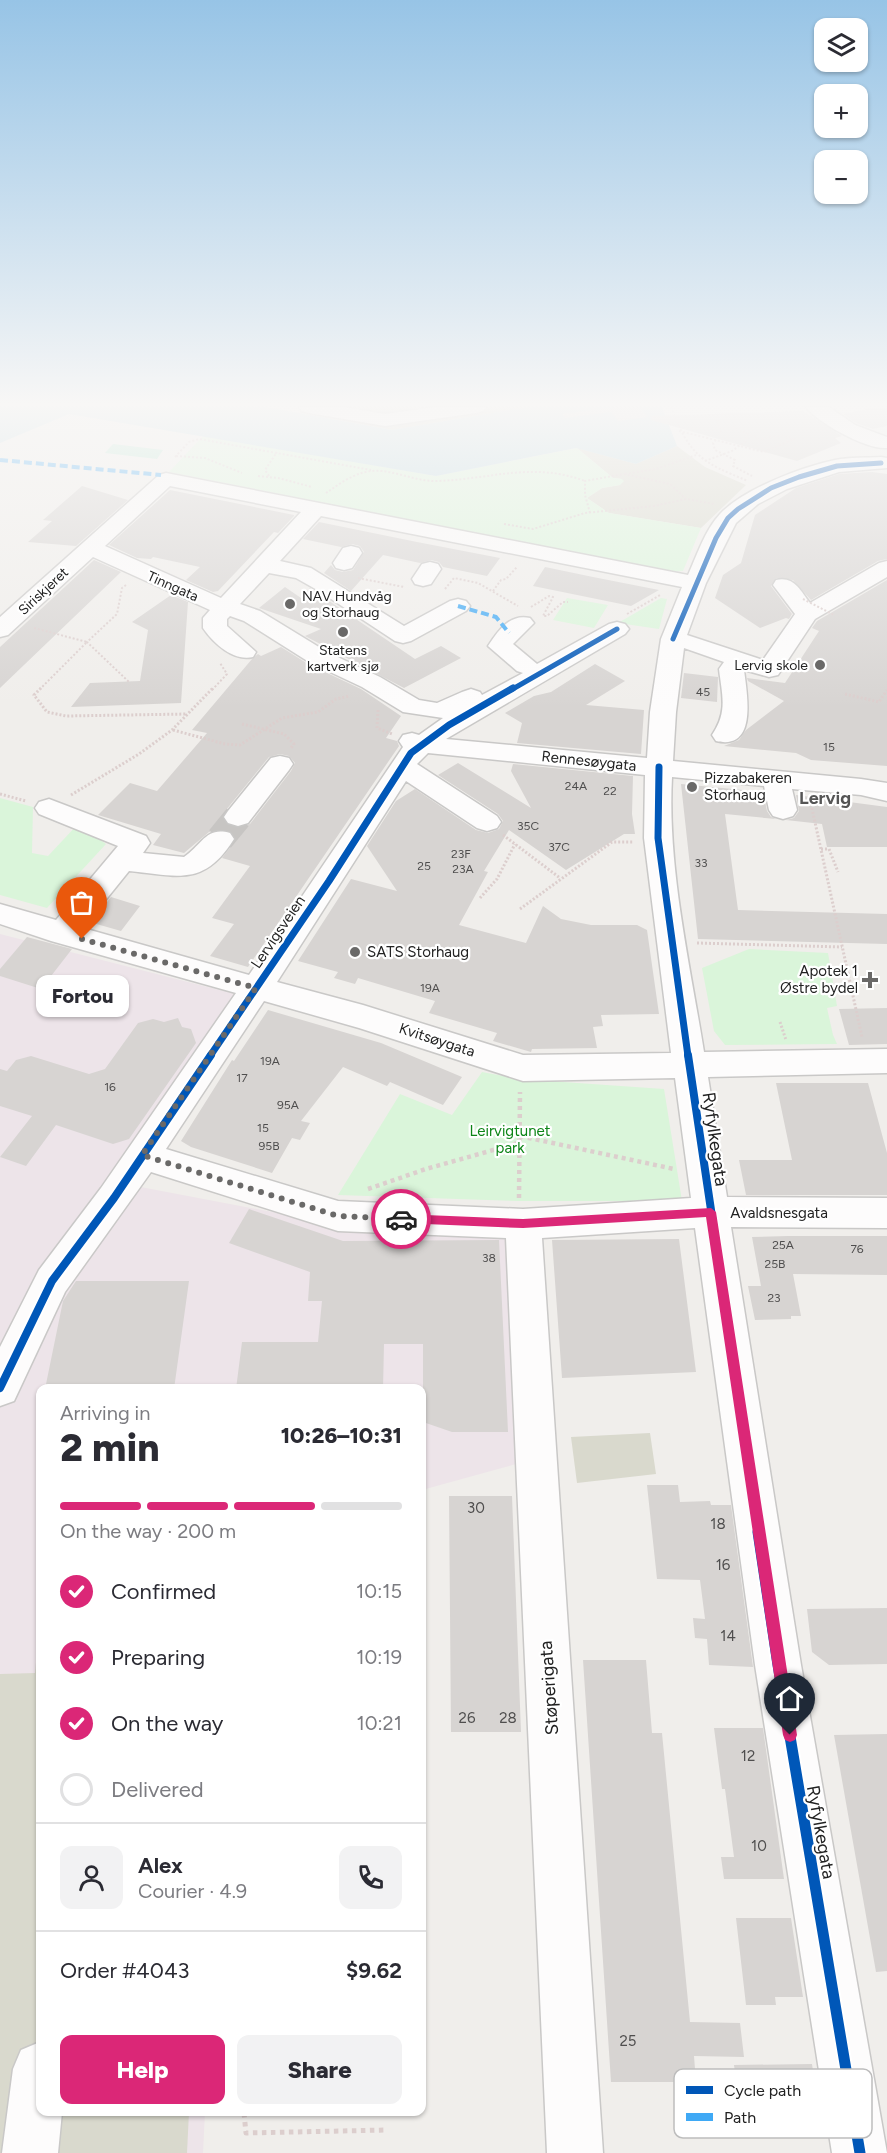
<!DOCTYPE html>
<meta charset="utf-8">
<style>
:root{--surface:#fff;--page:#f2f2f3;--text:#2b2b33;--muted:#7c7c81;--line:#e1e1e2;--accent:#db2777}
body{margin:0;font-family:Figtree,sans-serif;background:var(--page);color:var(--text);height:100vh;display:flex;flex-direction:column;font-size:22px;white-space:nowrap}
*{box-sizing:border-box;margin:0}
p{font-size:20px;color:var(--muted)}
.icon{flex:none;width:33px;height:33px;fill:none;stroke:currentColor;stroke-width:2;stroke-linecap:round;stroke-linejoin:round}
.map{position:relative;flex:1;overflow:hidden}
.panel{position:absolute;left:36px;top:1384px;width:390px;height:732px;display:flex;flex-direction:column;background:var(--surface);border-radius:12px;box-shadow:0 2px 4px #0004}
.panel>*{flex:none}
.fabs{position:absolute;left:814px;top:18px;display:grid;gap:12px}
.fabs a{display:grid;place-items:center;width:54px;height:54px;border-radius:12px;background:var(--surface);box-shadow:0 2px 4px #0004;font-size:30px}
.pin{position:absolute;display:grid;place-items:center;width:51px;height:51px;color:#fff;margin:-62px -26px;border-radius:50% 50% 50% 0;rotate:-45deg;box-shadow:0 0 6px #0007}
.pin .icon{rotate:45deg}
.courier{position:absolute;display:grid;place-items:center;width:60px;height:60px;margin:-30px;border:4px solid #db2777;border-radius:50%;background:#fff;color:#222;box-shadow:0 2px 8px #0007}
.bubble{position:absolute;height:42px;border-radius:12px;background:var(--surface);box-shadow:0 2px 4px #0004;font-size:20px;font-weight:800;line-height:42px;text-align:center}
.overview em{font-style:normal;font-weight:800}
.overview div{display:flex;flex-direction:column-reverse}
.overview{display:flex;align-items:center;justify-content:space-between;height:102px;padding:0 24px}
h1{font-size:39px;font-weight:800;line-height:45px}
.bar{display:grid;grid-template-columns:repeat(4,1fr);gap:9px 6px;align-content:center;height:72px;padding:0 24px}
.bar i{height:8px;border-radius:4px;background:var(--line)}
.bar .on{background:var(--accent)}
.bar p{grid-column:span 4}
.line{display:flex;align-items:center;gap:15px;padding:0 24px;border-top:2px solid var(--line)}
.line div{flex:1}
.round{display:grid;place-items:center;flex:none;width:63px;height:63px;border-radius:12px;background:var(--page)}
ol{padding:0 24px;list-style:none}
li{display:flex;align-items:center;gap:18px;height:66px}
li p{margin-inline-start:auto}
li .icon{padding:6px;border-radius:50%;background:var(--accent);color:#fff;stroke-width:4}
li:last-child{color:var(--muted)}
li i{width:33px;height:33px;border:3px solid var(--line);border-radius:50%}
.action{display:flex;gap:12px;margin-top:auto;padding:12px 24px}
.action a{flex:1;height:69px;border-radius:12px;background:var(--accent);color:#fff;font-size:24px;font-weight:800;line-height:69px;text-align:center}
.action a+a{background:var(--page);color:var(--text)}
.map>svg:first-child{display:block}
</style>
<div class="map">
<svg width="887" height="2153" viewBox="0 0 887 2153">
<rect width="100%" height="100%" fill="#f0eeeb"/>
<path fill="#ede4e9" d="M0,934L235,994L109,1181L341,1225L513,1222L516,1464L422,1490V1389H40V2112H205L203,2153H0Z"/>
<path fill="#d9d9cd" d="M302,407H527L392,430L301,413Z
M677,446L705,467L746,485L701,528L609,513L587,498L602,488L620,485L622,479L613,478L577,448L636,464Z
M650,1433L656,1474L577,1483L571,1437Z
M40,1619V2112H189L187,2153H0V1674L35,1673Z"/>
<path fill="#daf5da" d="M203,436L436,476L577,448L613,478L622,479L624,481L620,485L602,488L587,498L609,513L701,528L683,571L670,572L169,472Z
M567,598L608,605L594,628L553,620Z
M661,598L667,599L659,629L618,623Z
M0,798L33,807L32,853L48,856L78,824L106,844L47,908L0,895Z
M749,949L828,953L837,1006L827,1008L833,1035L837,1044L725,1045L714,1031L702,968Z
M482,1072L520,1079L664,1089L682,1201H519L338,1195L400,1094L452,1115Z"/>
<path fill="#b7e6d2" d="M113,444L163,450L157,459L105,453Z"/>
<path fill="#bfdbe3" d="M0,407H266L392,430L527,407H662L677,446L636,464L576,448L436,476L69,414L0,443Z"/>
<path fill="#dedddd" d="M616,407H639L648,417L618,421L611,412L565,418L562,414Z"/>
<path fill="#d7d4d2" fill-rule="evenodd" d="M887,408V426L873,429L856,423L843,414L866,409Z
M803,411L842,436L835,438L841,443L797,461L651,420L652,416Z
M872,472L887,474V559L878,561L811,600L793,580L776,578L771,586L792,614L789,619L786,618L760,628L715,598L723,575L741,563L755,515L796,488L839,474Z
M82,486L128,500L76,546L28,542L52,521L43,520Z
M170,490L294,515V516L278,533L274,532L218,591L213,592L186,580L200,567L153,557L151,559L137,558L109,545Z
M319,522L417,542L500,558L487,576L443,567L439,562L431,560L420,563L383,555L351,591L324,573L331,565L335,570L343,572L353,570L364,552L360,546L352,544L341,547L303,539Z
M94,560L121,572L0,688V647Z
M545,567L593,577L659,590L631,606L533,586Z
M887,580V766L811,760L796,753L724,746L739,740L746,730L784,701L748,681L747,678L785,683L819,631L812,628L817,621Z
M285,587L301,598L310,588L415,659L441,646L461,658L404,688L305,636L321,629L259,608Z
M171,595L188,602L181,703L71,707L90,683L140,681L148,630L132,622Z
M281,647L308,664L361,689L401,716L386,738L397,741L399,746L248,967L210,956L234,924L212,918L250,866L222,858L236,840L232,832L222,829L209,832L184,853L153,845L161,834L98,815L130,783L157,791L207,733L192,730L252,659L258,654L261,656ZM280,754L289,756L295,763L291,771L250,824L237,828L226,824L222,818L226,810L269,757Z
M595,664L625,681L586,705L644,710L641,754L517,743L522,723L505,713L534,696L551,692Z
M684,673L718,677L717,702L681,698Z
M458,763L531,808L511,771L513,764L633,776L632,814L635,834H624L566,870L509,830L484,871L488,872L459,925L526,943L543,906L561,919L591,925H637L647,930L659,1014L601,1015L603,1026L593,1027L597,1048L532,1049L531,1052L493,1041L497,1033L429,1013L435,1001L358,978L355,984L334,978L338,972L298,961L351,879L397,891L367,846L396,801L415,789L476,830L488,833L499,829L503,821L498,814L438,775Z
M681,784L763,792L767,811L771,817L776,819L725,814L738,910L887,914V944L698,939Z
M796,795L887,807V847H827L822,824L786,820L794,818L799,811Z
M111,897L140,906L121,931L93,923L90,928L87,927Z
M27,937L72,949L41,989L0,976V969Z
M887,1008V1044L849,1045L839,1009Z
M268,1010L381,1043L462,1077L443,1105L390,1082L387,1086L343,1067L301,1121L310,1123L300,1140L292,1138L272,1173L191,1147L181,1141L232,1060L234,1061Z
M178,1018L182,1027L191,1029L196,1043L129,1139L113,1144L56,1125L26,1166L0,1157L32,1116L0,1106V1069L7,1071L16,1060L31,1056L89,1074L105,1069L138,1023L153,1019L164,1022Z
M776,1083H868L887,1153V1195H746L739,1160H792Z
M249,1209L343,1241L499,1240L508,1432H452L423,1422V1344H384L383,1389H236L242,1342H318L322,1301H308L310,1272L229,1243Z
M788,1236H887V1275L793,1274L801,1316H791V1319L755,1320L748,1286H761L752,1237Z
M679,1239L696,1372L562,1378L552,1240Z
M76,1281H189L174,1389H45L63,1301Z
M647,1485H678L680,1502L710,1501L711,1505H731L753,1667L709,1665L707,1639L695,1638L693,1618L705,1619L700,1580L657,1579Z
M449,1496H512L521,1732H451Z
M887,1608V1664L829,1665L812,1652L807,1609Z
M583,1660H646L652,1733H662L690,2022L740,2023L744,2057L694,2056L696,2082H611Z
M714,1728H763L784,1879H724L721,1857H734L725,1789H722Z
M887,1734V1971L876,1972L834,1735Z
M736,1918H791L803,1997H775L776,2005H746Z
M812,2064L820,2121H778L780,2133H743L734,2065Z"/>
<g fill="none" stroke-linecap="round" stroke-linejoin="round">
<path stroke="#c7c5c3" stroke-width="28" stroke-dasharray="28 14" stroke-linecap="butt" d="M220,839L238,817"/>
<defs>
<path id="minor" d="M299,407H343L385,414L436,407H486L483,411L476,413L385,426L309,413L302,411Z
M806,407H829L855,425L887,437V448C867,450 818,423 806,407Z
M881,457L887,458V468L839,472L787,489L758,504L736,523L706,583L687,635L763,660L795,614L773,585L776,580C794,576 800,590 810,603L879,563L887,561V577L815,619L778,675L769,677L744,670C747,694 758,751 716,741L712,735C728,712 722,695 719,669L724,662L684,648L676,712L673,761L861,779L887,783V801L861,795L792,789L797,810L793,816L783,819L773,816L769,810L764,786L672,777C667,866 690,964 704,1052L887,1049V1073L708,1077L727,1197L887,1198V1228L731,1227L801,1665L887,2153H832L755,1665L695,1228L542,1238L603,2153H547L506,1238L338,1231L151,1172L65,1292L14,1401L0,1406V1347L39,1270L101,1188L236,993L51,941L0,924V904L56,920L118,846L39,814L35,808L39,802L49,799L146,836L150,843L143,853L184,857C202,845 206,826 230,833L234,839C204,887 178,876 129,871L83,928L249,975L403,747L399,741L403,735L412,733L419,735L443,718L403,712L362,687L309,662L244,621L230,616L227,619V626L256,652L253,657C234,662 213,643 203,628V618L210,610L93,557L8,635L0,637V617L159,475L166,473L688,575C697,555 705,530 720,514C743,489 802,467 835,460C850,457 866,458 881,457ZM170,486L301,512L221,598L105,546ZM321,516L682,587L661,639L650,712L647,758L446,739L625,634L629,629L625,624L617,622L609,624L537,664L513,644L534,623L530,618C510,613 498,631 488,646L517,671L523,673L482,695L480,692L471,689L462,692L437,703L419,700L380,677L327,652L260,611L240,604L269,573L296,578L319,591L395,641L403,643L411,641L466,611L470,606L466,601L458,599L450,601L404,626L311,568L280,561ZM428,753L645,775L644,838L671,1053L523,1055L363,1005L277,982L406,781L477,828L487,831L497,828L501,822L497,816L417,764ZM264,1001L359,1028L523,1081L675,1078L691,1198L523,1209L338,1201L166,1149Z
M351,546L359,548L362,553L352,568L344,570L336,568L333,563L343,548Z
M430,562L438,564L441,569L431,584L423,586L415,584L412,579L422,564Z
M280,756L289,758L293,764L289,770L248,823L238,826L228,823L224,817L228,811L271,758Z
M40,2042V2112H62L58,2153H2L13,2069L21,2050Z"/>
</defs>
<use href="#minor" stroke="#c9c8c7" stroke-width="3"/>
<path stroke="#dccecd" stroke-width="2" stroke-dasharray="2 2" stroke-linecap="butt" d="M671,407C690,456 701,462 748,481
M712,416H716L721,432
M679,431L764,452L794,439L784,435L760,439L732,427
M716,440L713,443L715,450L735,460L733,466L752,476
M176,456L205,458L242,473
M175,457L189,442L199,439L371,470
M705,461L732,451L746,441V435
M625,474L656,469L696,455
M258,476L278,478L312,487
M269,476L265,470L277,452
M326,493C339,484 354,473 371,471C393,469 413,481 435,481C489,480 531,461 585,481
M590,513L585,495V481L624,474L670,484L686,499
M504,524L533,529L585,513L654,506L686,499L714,504
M358,578L404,587
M126,585L122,588L117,614L87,642L129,682
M445,589L454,578L478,583L518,606
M493,591L501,580L506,579L517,567
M531,607L549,596L553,597L543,616H547L563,602H568
M627,614L660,595
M34,628L87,642L39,690
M212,690L227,674L220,663"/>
<path stroke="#dccecd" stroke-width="3" stroke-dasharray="2 2" stroke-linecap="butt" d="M41,688L34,695L47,712L66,716L187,714
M845,694L879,702L887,690
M378,710L377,728L392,734
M242,724L284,734L294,744L291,748
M173,730L225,744L240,745L282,718L318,712L336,699L349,696
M0,794L26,801
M71,795L139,754L172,730L213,688
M811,804L862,1037
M503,835L560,878
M821,849H829L838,872
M480,898L497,879L515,844
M520,909L612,842H633
M697,943L842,947
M780,1022L786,1040"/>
<path stroke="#dccecd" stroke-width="4.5" stroke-dasharray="4 4" stroke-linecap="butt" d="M520,1136L674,1169
M368,1189L426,1169L518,1143
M519,1198L520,1092"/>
<path stroke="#dccecd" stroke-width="5" stroke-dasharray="4.5 4.5" stroke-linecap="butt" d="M244,2113L246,2133L387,2130"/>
<use href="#minor" fill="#fdfcfc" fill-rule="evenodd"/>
<path stroke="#dccecd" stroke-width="2" stroke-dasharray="2 2" stroke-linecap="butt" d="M803,599L834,615"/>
<path stroke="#3fa9f5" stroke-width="4" stroke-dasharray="8 4" stroke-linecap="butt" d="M0,460L161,475
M458,606L496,617L509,633"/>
<defs>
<path id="cycleway-far3" d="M673,639L716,538L728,518L738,509L771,488L799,477L837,466L881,463
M511,690L617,629"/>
<path id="cycleway-far2" d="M659,767L658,838L688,1056
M210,1056L329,881L411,753L449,725L513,688"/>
<path id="cycleway-far1" d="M688,1055L759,1533
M0,1388L52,1281L114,1198L211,1055"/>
<path id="cycleway" d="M758,1532L778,1665L860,2153"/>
</defs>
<use href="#cycleway-far3" stroke="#fff" stroke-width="8"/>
<use href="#cycleway-far2" stroke="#fff" stroke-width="10"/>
<use href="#cycleway-far1" stroke="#fff" stroke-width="12"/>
<use href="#cycleway" stroke="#fff" stroke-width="15"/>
<use href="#cycleway-far3" stroke="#0057b8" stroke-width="5"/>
<use href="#cycleway-far2" stroke="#0057b8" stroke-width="7"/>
<use href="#cycleway-far1" stroke="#0057b8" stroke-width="8"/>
<use href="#cycleway" stroke="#0057b8" stroke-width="11"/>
</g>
<linearGradient id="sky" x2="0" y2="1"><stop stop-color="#97c4e6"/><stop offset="0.57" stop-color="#f8f7f6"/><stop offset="1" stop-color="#f8f7f6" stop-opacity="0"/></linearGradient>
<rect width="887" height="708" fill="url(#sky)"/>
<path fill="#db2777" d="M711,1208L716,1212L797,1735L795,1740L790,1742L785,1740L783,1735L706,1217L523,1228L401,1223L396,1219L401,1214L523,1219Z"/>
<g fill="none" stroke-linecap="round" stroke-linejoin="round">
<path stroke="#6a6968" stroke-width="6" stroke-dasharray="0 10.8" d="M82,939L256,988L142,1155L338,1216L401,1219"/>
</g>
<g fill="#6a6968" stroke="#fff" stroke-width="2">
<circle cx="290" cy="604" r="6"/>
<circle cx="343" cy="632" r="6"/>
<circle cx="820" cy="665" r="6"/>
<circle cx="692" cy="787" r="6"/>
<circle cx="355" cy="952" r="6"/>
<path d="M867 971h6v6h6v6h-6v6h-6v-6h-6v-6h6z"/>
</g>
<g text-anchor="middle" stroke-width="4.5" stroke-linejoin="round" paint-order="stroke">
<g font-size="12" fill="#4f4e4e">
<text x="703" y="696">45</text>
<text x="829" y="751">15</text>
<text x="576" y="790">24A</text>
<text x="610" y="795">22</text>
<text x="528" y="830">35C</text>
<text x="559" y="851">37C</text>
<text x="461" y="858">23F</text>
<text x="701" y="867">33</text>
<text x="424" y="870">25</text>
<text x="463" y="873">23A</text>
<text x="430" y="992">19A</text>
<text x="270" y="1065">19A</text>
<text x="242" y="1082">17</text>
<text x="110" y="1091">16</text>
<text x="288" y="1109">95A</text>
<text x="263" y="1132">15</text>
<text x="269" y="1150">95B</text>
<text x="783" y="1249">25A</text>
<text x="857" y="1253">76</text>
<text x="489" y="1262">38</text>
<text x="775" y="1268">25B</text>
<text x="774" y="1302">23</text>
</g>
<g font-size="14" fill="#222" stroke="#fff">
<text transform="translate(173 586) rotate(24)" y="5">Tinngata</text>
<text transform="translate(43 591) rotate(-43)" y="5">Siriskjeret</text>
</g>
<g font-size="14" fill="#222" stroke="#fff" text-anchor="start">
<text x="302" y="601">NAV Hundvåg<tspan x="302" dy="16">og Storhaug</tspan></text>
<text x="343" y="655" text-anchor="middle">Statens<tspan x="343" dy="16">kartverk sjø</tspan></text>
<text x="808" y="670" text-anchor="end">Lervig skole</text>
</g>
<g font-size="15" fill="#222" stroke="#fff">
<text transform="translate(589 761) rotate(6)" y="5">Rennesøygata</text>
<text transform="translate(278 932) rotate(-56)" y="5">Lervigsveien</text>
<text transform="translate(437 1040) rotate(18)" y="5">Kvitsøygata</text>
<text x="779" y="1218">Avaldsnesgata</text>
</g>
<g font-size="15" fill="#222" stroke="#fff" text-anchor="start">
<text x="704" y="783">Pizzabakeren<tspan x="704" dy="17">Storhaug</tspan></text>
<text x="367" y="957">SATS Storhaug</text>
<text x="858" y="976" text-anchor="end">Apotek 1<tspan x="858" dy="17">Østre bydel</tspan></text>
</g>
<g font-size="15" fill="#0c8416" stroke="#fff">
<text x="510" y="1136">Leirvigtunet<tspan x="510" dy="17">park</tspan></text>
</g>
<g font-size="15" fill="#4f4e4e">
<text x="476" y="1513">30</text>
<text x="718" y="1529">18</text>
<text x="723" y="1570">16</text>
<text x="728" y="1641">14</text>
<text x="467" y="1723">26</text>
<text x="508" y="1723">28</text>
<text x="748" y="1761">12</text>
<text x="759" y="1851">10</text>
<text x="628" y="2046">25</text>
</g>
<g font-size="18" font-weight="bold" fill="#555" stroke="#fff">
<text x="825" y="804">Lervig</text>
</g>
<g font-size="18" fill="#222" stroke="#fff">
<text transform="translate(715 1139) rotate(82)" y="6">Ryfylkegata</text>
<text transform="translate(549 1688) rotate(-94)" y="6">Støperigata</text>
<text transform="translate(821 1832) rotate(80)" y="6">Ryfylkegata</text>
</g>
</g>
<rect x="674" y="2069" width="198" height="69" rx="9" fill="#fff" stroke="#bdbdbd" stroke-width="1.5"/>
<rect x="686" y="2086" width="27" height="8" fill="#0057b8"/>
<rect x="686" y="2113" width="27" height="8" fill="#3fa9f5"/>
<g font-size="16" fill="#222">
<text x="724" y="2096">Cycle path</text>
<text x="724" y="2123">Path</text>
</g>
</svg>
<div class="fabs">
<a><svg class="icon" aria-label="layers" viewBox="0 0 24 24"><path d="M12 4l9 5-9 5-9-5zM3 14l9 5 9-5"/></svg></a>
<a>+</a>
<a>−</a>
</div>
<div class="pin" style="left:82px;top:939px;background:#ea580c"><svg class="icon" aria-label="bag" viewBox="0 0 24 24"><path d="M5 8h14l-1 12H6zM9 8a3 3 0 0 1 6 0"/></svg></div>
<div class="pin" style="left:790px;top:1735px;background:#1f2937"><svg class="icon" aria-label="home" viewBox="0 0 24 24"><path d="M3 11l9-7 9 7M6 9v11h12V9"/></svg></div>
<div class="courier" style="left:401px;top:1219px"><svg class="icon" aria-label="car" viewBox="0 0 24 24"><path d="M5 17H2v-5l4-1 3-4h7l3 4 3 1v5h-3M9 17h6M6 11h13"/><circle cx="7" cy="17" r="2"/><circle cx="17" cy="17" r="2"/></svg></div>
<div class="bubble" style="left:36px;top:975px;width:93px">Fortou</div>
<section class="panel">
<div class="overview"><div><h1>2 min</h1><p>Arriving in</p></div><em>10:26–10:31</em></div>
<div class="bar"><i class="on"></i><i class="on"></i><i class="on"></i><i></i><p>On the way · 200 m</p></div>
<ol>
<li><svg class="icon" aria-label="check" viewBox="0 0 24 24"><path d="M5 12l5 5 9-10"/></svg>Confirmed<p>10:15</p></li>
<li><svg class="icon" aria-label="check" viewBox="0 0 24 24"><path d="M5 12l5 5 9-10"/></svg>Preparing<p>10:19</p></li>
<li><svg class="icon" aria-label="check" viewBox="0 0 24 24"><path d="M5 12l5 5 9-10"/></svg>On the way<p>10:21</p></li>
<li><i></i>Delivered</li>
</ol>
<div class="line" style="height:108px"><a class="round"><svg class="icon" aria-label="person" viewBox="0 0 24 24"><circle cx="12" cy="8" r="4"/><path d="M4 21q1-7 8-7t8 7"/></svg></a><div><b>Alex</b><p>Courier · 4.9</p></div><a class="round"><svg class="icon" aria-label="phone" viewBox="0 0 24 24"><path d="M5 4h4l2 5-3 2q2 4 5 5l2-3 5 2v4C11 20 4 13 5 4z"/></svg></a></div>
<div class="line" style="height:78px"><div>Order #4043</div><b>$9.62</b></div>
<div class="action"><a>Help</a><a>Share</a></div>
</section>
</div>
